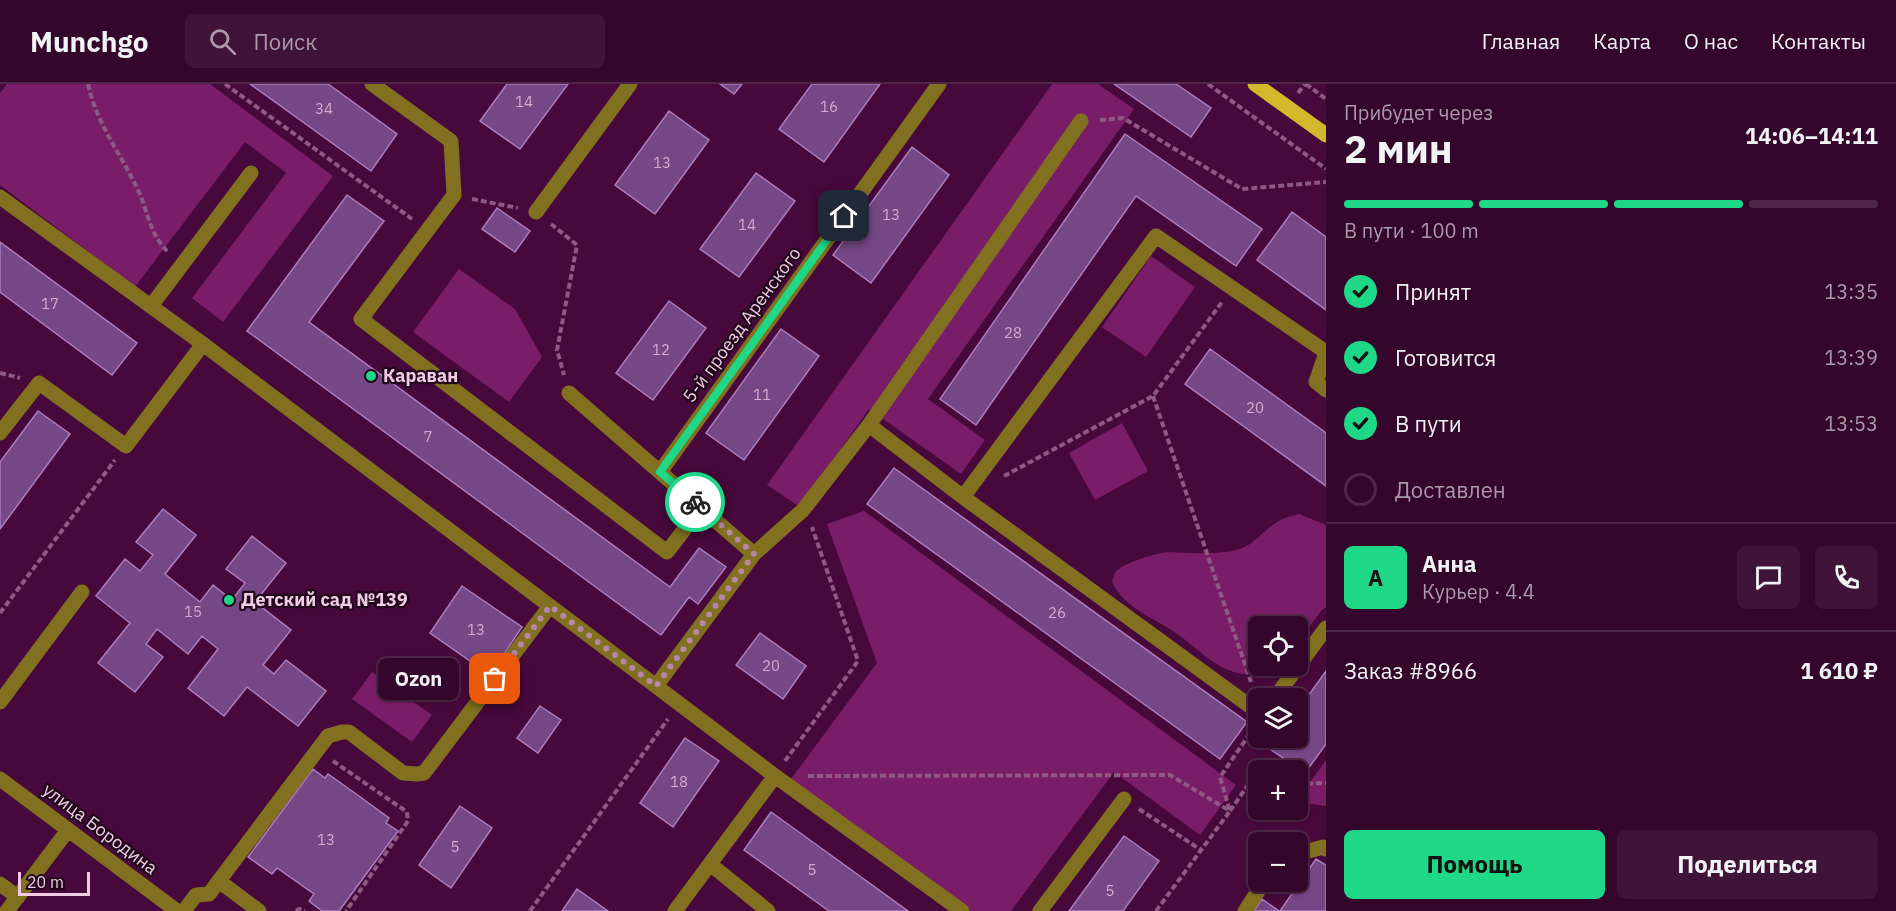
<!DOCTYPE html>
<html lang="ru">
<meta charset="utf-8">
<style>
:root{--surface:#35062c;--page:#401438;--text:#f1f3f6;--muted:#aa99a9;--line:#4f2748;--accent:#1fd887}
body{margin:0;font-family:"IBM Plex Sans",sans-serif;background:var(--page);color:var(--text);height:100vh;display:flex;flex-direction:column;font-size:22px;white-space:nowrap}
*{box-sizing:border-box;margin:0}
p{font-size:20px;color:var(--muted)}
.icon{flex:none;width:33px;height:33px;fill:none;stroke:currentColor;stroke-width:2;stroke-linecap:round;stroke-linejoin:round}
.map{position:relative;flex:1;overflow:hidden}
.side{display:flex;flex-direction:column;background:var(--surface);width:570px}
.side>*{flex:none}
.fabs{position:absolute;left:1248px;top:532px;display:grid;gap:12px}
.fabs a{display:grid;place-items:center;width:60px;height:60px;border-radius:9px;background:var(--surface);box-shadow:0 2px 4px #0004,0 0 0 2px var(--line);font-size:30px}
.scale{position:absolute;left:18px;bottom:15px;width:72px;box-sizing:border-box;padding-left:6px;border:3px solid #f1cbe6;border-top:0;font-size:16px;line-height:21px;white-space:nowrap;color:#f1cbe6;-webkit-text-stroke:4px #1f061a;paint-order:stroke}
.pin{position:absolute;display:grid;place-items:center;width:51px;height:51px;color:#fff;margin:-26px;border-radius:12px;box-shadow:0 3px 9px #0006}
.courier{position:absolute;display:grid;place-items:center;width:60px;height:60px;margin:-30px;border:4px solid #1fd887;border-radius:50%;background:#fff;color:#222;box-shadow:0 2px 8px #0007}
.bubble{position:absolute;height:42px;border-radius:9px;background:var(--surface);box-shadow:0 2px 4px #0004,0 0 0 2px var(--line);font-size:20px;font-weight:700;line-height:42px;text-align:center}
.headline em{font-style:normal;font-weight:700}
.headline div{display:flex;flex-direction:column-reverse}
.headline{display:flex;align-items:center;justify-content:space-between;height:102px;padding:0 18px}
h1{font-size:39px;font-weight:700;line-height:45px}
.bar{display:grid;grid-template-columns:repeat(4,1fr);gap:9px 6px;align-content:center;height:72px;padding:0 18px}
.bar i{height:8px;border-radius:4px;background:var(--line)}
.bar .selected{background:var(--accent)}
.bar p{grid-column:span 4}
.line{display:flex;align-items:center;gap:15px;padding:0 18px;border-top:2px solid var(--line)}
.line div{flex:1}
.round{display:grid;place-items:center;flex:none;width:63px;height:63px;border-radius:9px;background:var(--page)}
ol{padding:0 18px;list-style:none}
li{display:flex;align-items:center;gap:18px;height:66px}
li p{margin-inline-start:auto}
li .icon{padding:6px;border-radius:50%;background:var(--accent);color:#111;stroke-width:4}
li:last-child{color:var(--muted)}
li i{width:33px;height:33px;border:3px solid var(--line);border-radius:50%}
.action{display:flex;gap:12px;margin-top:auto;padding:12px 18px}
.action a{flex:1;height:69px;border-radius:9px;background:var(--accent);color:#111;font-size:24px;font-weight:700;line-height:69px;text-align:center}
.action a+a{background:var(--page);color:var(--text)}
header{display:flex;align-items:center;gap:36px;box-sizing:border-box;height:84px;padding:0 30px;background:var(--surface);border-bottom:2px solid var(--line)}
header strong{font-size:28px}
nav{display:flex;gap:33px;margin-inline-start:auto;font-size:21px}
.search{width:420px;height:54px;background:var(--page);display:flex;align-items:center;gap:15px;box-sizing:border-box;padding:0 21px;border-radius:9px;color:var(--muted);font-size:22px}
main{display:flex;flex:1;min-height:0}
.map>svg:first-child{display:block}
</style>
<header>
<strong>Munchgo</strong>
<div class="search"><svg class="icon" aria-label="search" viewBox="0 0 24 24"><circle cx="10" cy="10" r="6"/><path d="M15 15l6 6"/></svg>Поиск</div>
<nav><a>Главная</a><a>Карта</a><a>О нас</a><a>Контакты</a></nav>
</header>
<main>
<div class="map">
<svg width="1326" height="827" viewBox="0 0 1326 827">
<rect width="100%" height="100%" fill="#47083b"/>
<path fill="#7a1d68" d="M7,0H210L333,92L223,238L192,214L286,89L245,58L135,203L0,101V9Z
M1052,0H1098L1134,25L928,315L985,356L961,390L869,325L800,423L767,401Z
M1151,172L1195,203L1146,273L1102,243Z
M459,185L515,225L542,273L509,318L413,248Z
M1122,339L1148,387L1095,416L1069,369Z
M864,427L1236,701L1200,751L1114,688L1011,827H970L791,695L877,579L827,440Z
M1299,430L1326,441V523L1321,527L1298,558V543H1258V582H1275L1273,584C1262,587 1248,592 1237,589C1212,582 1196,563 1176,549C1153,533 1125,525 1112,498C1113,495 1113,492 1115,489C1121,479 1159,468 1170,468C1189,469 1208,470 1226,468C1253,465 1257,451 1277,438C1283,434 1292,432 1299,430Z
M372,588L432,631L412,658L352,615Z
M1326,676V722L1298,718V715Z"/>
<path fill="#754785" stroke="#ad7cbe" stroke-width="1.5" d="M250,0H328L397,50L371,87Z
M507,0H568L520,65L480,37Z
M720,0H742L734,10Z
M812,0H880L824,78L779,45Z
M1114,0H1176L1211,24L1191,53Z
M669,27L709,56L655,130L615,101Z
M1125,50L1262,145L1236,182L1136,112L976,341L940,315Z
M912,63L949,91L871,199L833,171Z
M756,89L795,117L739,193L700,165Z
M347,111L384,137L309,238L670,503L699,464L726,483L698,520L689,513L661,551L247,247Z
M497,124L530,147L515,168L482,145Z
M1292,128L1326,153V226L1257,176Z
M0,158L137,259L112,291L0,208Z
M669,217L706,244L653,316L616,289Z
M781,245L819,272L744,376L706,349Z
M1210,265L1326,349V402L1185,300Z
M38,327L70,350L0,445V378Z
M894,384L1247,638L1220,675L867,420Z
M163,425L196,451L165,490L200,518L213,501L232,516L245,499L226,485L252,452L286,479L255,518L291,546L263,581L274,590L286,576L326,607L298,642L247,603L224,632L188,604L218,565L202,552L188,570L157,545L146,560L163,573L135,608L98,579L130,539L96,512L125,475L140,487L153,471L136,458Z
M462,502L522,543L490,591L430,549Z
M760,549L806,582L783,615L736,581Z
M1326,587V660L1305,689L1270,665L1278,654H1298V626Z
M540,622L561,636L538,669L517,654Z
M685,654L719,677L673,743L640,719Z
M313,685L325,694L328,690L359,712L389,734L386,739L398,747L339,827H322L309,817L314,810L277,784L272,790L248,773Z
M460,722L492,744L451,804L419,781Z
M771,728L803,751L908,827H829L744,766Z
M1124,752L1159,777L1123,827H1069Z
M1316,775L1326,781V827H1280Z
M577,805L608,827H562Z
M1262,815L1279,827H1254Z"/>
<g fill="none" stroke-linecap="round" stroke-linejoin="round">
<path stroke="#8e5982" stroke-width="4" stroke-dasharray="6 3" stroke-linecap="butt" d="M88,0C97,41 121,70 138,106C149,130 149,149 168,168
M225,0L412,135
M1208,0L1326,85
M1306,0L1326,15
M1298,9L1305,0
M1100,36L1123,34L1242,105L1326,98
M472,115L518,124
M551,140L577,161L557,266L564,291
M0,289L20,294
M1153,312L1251,598
M1004,392L1153,312L1222,218
M0,529L115,376
M333,677L407,728L408,737L346,827
M785,677L858,577L812,443
M808,692L1170,691L1230,727L1248,701H1258
M1298,700L1326,699
M1139,725L1201,766
M296,827L299,825L305,827
M530,827L668,635
M1156,827L1230,727L1220,693L1253,645"/>
<path stroke="#81701f" stroke-width="15" d="M372,0L451,57L454,111L361,235L667,468L701,424
M0,113L203,260L775,692L962,827
M536,128L630,0
M151,222L251,89
M1326,269L1316,298L1326,306
M569,309L754,470L656,602
M869,341L963,413L1258,628
M0,349L39,299L126,362L203,260
M660,388L939,0
M963,413L1156,152L1326,268
M754,470L803,426L869,341L1081,37
M1274,615L1326,544
M0,618L82,508
M0,695L177,827
M1298,770L1323,763L1326,765
M710,780L768,827
M219,797L259,827
M0,800L18,813
M7,827L68,746
M184,827L196,811L209,810L328,652L342,648H349L403,689L417,690L424,689L550,522
M675,827L775,692
M1040,827L1124,715
M1245,827L1264,798"/>
<path stroke="#d4b82b" stroke-width="15" d="M1255,0L1326,51"/>
</g>
<g fill="none" stroke-linecap="round" stroke-linejoin="round">
<path stroke="#b687aa" stroke-width="6" stroke-dasharray="0 10.8" d="M495,595L550,522L656,602L754,470L695,418"/>
<path stroke="#1fd887" stroke-width="8" d="M695,418L660,388L844,132"/>
</g>
<g fill="#1fd887" stroke="#1f061a" stroke-width="2">
<circle cx="371" cy="292" r="6"/>
<circle cx="229" cy="516" r="6"/>
</g>
<g text-anchor="middle" stroke-width="4.5" stroke-linejoin="round" paint-order="stroke">
<g font-size="15" fill="#d2aace">
<text x="524" y="23">14</text>
<text x="829" y="28">16</text>
<text x="324" y="30">34</text>
<text x="662" y="84">13</text>
<text x="891" y="136">13</text>
<text x="747" y="146">14</text>
<text x="50" y="225">17</text>
<text x="1013" y="254">28</text>
<text x="661" y="271">12</text>
<text x="762" y="316">11</text>
<text x="1255" y="329">20</text>
<text x="428" y="358">7</text>
<text x="193" y="533">15</text>
<text x="1057" y="534">26</text>
<text x="476" y="551">13</text>
<text x="771" y="587">20</text>
<text x="679" y="703">18</text>
<text x="326" y="761">13</text>
<text x="455" y="768">5</text>
<text x="812" y="791">5</text>
<text x="1110" y="812">5</text>
</g>
<g font-size="18" fill="#f1cbe6" stroke="#1f061a">
<text transform="translate(742 241) rotate(-54)" y="6">5-й проезд Аренского</text>
<text transform="translate(100 745) rotate(37)" y="6">улица Бородина</text>
</g>
<g font-size="18" font-weight="bold" fill="#f1cbe6" stroke="#1f061a" text-anchor="start">
<text x="383" y="298">Караван</text>
<text x="241" y="522">Детский сад №139</text>
</g>
</g>
</svg>
<div class="fabs">
<a><svg class="icon" aria-label="locate" viewBox="0 0 24 24"><circle cx="12" cy="12" r="6"/><path d="M12 2v4M12 18v4M2 12h4M18 12h4"/></svg></a>
<a><svg class="icon" aria-label="layers" viewBox="0 0 24 24"><path d="M12 4l9 5-9 5-9-5zM3 14l9 5 9-5"/></svg></a>
<a>+</a>
<a>−</a>
</div>
<div class="scale">20 m</div>
<div class="pin" style="left:495px;top:595px;background:#ea580c"><svg class="icon" aria-label="bag" viewBox="0 0 24 24"><path d="M5 8h14l-1 12H6zM9 8a3 3 0 0 1 6 0"/></svg></div>
<div class="pin" style="left:844px;top:132px;background:#1f2937"><svg class="icon" aria-label="home" viewBox="0 0 24 24"><path d="M3 11l9-7 9 7M6 9v11h12V9"/></svg></div>
<div class="courier" style="left:695px;top:418px"><svg class="icon" aria-label="bike" viewBox="0 0 24 24"><circle cx="6" cy="16" r="4"/><circle cx="18" cy="16" r="4"/><path d="M6 16l4-8h5l3 8M10 8l3 8H6M13 5h3"/></svg></div>
<div class="bubble" style="left:378px;top:574px;width:81px">Ozon</div>
</div>
<section class="side">
<div class="headline"><div><h1>2 мин</h1><p>Прибудет через</p></div><em>14:06–14:11</em></div>
<div class="bar"><i class="selected"></i><i class="selected"></i><i class="selected"></i><i></i><p>В пути · 100 m</p></div>
<ol>
<li><svg class="icon" aria-label="check" viewBox="0 0 24 24"><path d="M5 12l5 5 9-10"/></svg>Принят<p>13:35</p></li>
<li><svg class="icon" aria-label="check" viewBox="0 0 24 24"><path d="M5 12l5 5 9-10"/></svg>Готовится<p>13:39</p></li>
<li><svg class="icon" aria-label="check" viewBox="0 0 24 24"><path d="M5 12l5 5 9-10"/></svg>В пути<p>13:53</p></li>
<li><i></i>Доставлен</li>
</ol>
<div class="line" style="height:108px"><b class="round" style="background:var(--accent);color:#111">А</b><div><b>Анна</b><p>Курьер · 4.4</p></div><a class="round"><svg class="icon" aria-label="chat" viewBox="0 0 24 24"><path d="M4 5h16v11H9l-5 4z"/></svg></a><a class="round"><svg class="icon" aria-label="phone" viewBox="0 0 24 24"><path d="M5 4h4l2 5-3 2q2 4 5 5l2-3 5 2v4C11 20 4 13 5 4z"/></svg></a></div>
<div class="line" style="height:78px"><div>Заказ #8966</div><b>1 610 ₽</b></div>
<div class="action"><a>Помощь</a><a>Поделиться</a></div>
</section>
</main>
